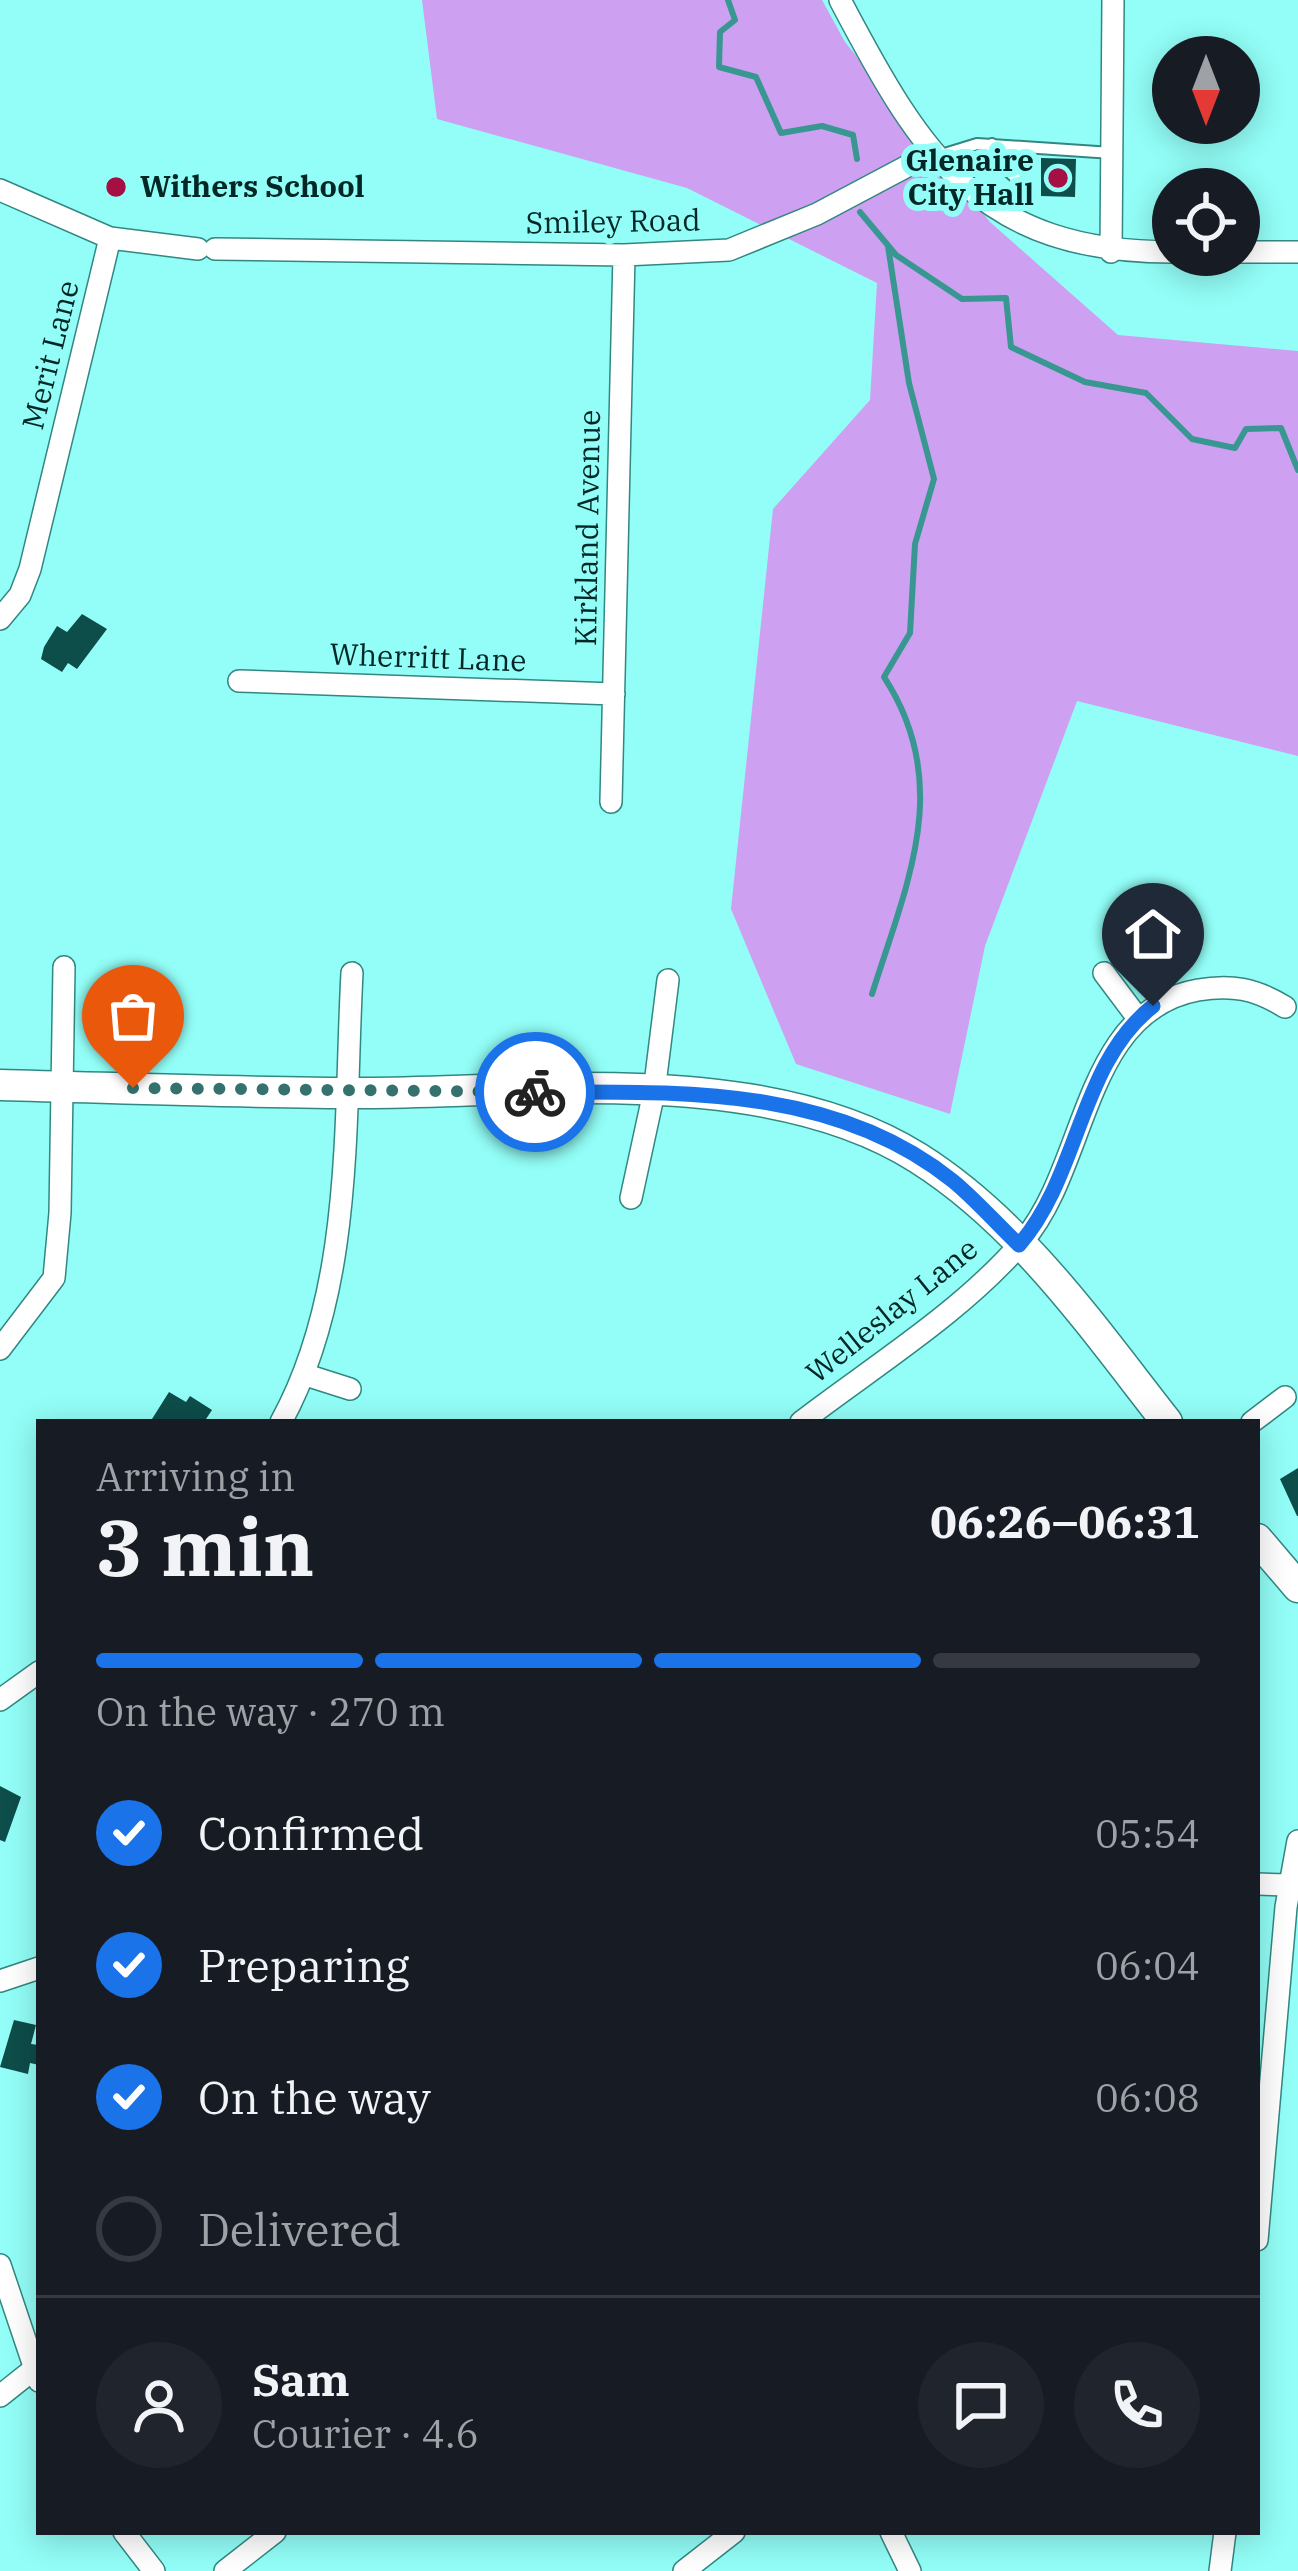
<!DOCTYPE html>
<meta charset="utf-8">
<style>
:root{--surface:#171b24;--page:#20242c;--text:#f1f3f6;--muted:#9ea1a6;--line:#363941;--accent:#1a73e8}
body{margin:0;font-family:"IBM Plex Serif",serif;background:var(--page);color:var(--text);height:100vh;display:flex;flex-direction:column;font-size:45px;white-space:nowrap}
*{box-sizing:border-box;margin:0}
p{font-size:39px;color:var(--muted)}
.icon{flex:none;width:66px;height:66px;fill:none;stroke:currentColor;stroke-width:2;stroke-linecap:round;stroke-linejoin:round}
.map{position:relative;flex:1;overflow:hidden}
.side{position:absolute;left:36px;top:1419px;width:1224px;height:1116px;display:flex;flex-direction:column;background:var(--surface);border-radius:0px;box-shadow:0 6px 30px #0003}
.side>*{flex:none}
.needle{width:78px;rotate:180deg}
.buttons{position:absolute;left:1152px;top:36px;display:grid;gap:24px}
.buttons a{display:grid;place-items:center;width:108px;height:108px;border-radius:50%;background:var(--surface);box-shadow:0 6px 30px #0003;font-size:60px}
.pin{position:absolute;display:grid;place-items:center;width:102px;height:102px;color:#fff;margin:-123px -51px;border-radius:50% 50% 50% 0;rotate:-45deg;box-shadow:0 0 12px #0007}
.pin .icon{rotate:45deg}
.courier{position:absolute;display:grid;place-items:center;width:120px;height:120px;margin:-60px;border:9px solid #1a73e8;border-radius:50%;background:#fff;color:#222;box-shadow:0 3px 15px #0007}
.head em{font-style:normal;font-weight:800}
.head div{display:flex;flex-direction:column-reverse}
.head{display:flex;align-items:center;justify-content:space-between;height:204px;padding:0 60px}
h1{font-size:78px;font-weight:800;line-height:90px}
.bar{display:grid;grid-template-columns:repeat(4,1fr);gap:18px 12px;align-content:center;height:144px;padding:0 60px}
.bar i{height:15px;border-radius:9px;background:var(--line)}
.bar .active{background:var(--accent)}
.bar p{grid-column:span 4}
.line{display:flex;align-items:center;gap:30px;padding:0 60px;border-top:3px solid var(--line)}
.line div{flex:1}
.round{display:grid;place-items:center;flex:none;width:126px;height:126px;border-radius:63px;background:var(--page)}
ol{padding:0 60px;list-style:none}
li{display:flex;align-items:center;gap:36px;height:132px}
li p{margin-inline-start:auto}
li .icon{padding:12px;border-radius:50%;background:var(--accent);color:#fff;stroke-width:4}
li:last-child{color:var(--muted)}
li i{width:66px;height:66px;border:6px solid var(--line);border-radius:50%}
.map>svg:first-child{display:block}
</style>
<div class="map">
<svg width="1298" height="2571" viewBox="0 0 1298 2571">
<rect width="100%" height="100%" fill="#92fef7"/>
<path fill="#cea0f1" d="M422,0H822L845,42L990,222L1118,335L1298,351V756L1077,701L985,946L950,1114L796,1064L731,909L773,509L870,400L877,283L687,188L437,119Z"/>
<g fill="none" stroke-linecap="round" stroke-linejoin="round">
<path stroke="#399792" stroke-width="6" d="M728,0L735,20L720,32L719,67L756,77L781,133L822,126L853,135L857,159
M860,212L896,255L962,299L1006,298L1011,347L1085,382L1146,393L1192,439L1235,448L1246,429L1281,428L1298,470
M872,994C907,883 954,784 884,677L910,633L915,544L934,479L909,383L888,246"/>
</g>
<path fill="#0d4d4a" d="M1041,158L1076,159L1075,197L1041,196Z
M82,614L107,629L77,669L68,663L62,672L41,659L44,647L57,626L67,632Z
M169,1392L186,1402L190,1396L212,1410L204,1422H157L152,1419Z
M1298,1468V1516H1297L1280,1479Z
M0,1786L21,1797L5,1842L0,1840Z
M14,2020L36,2025L31,2044L39,2045V2065L30,2063L28,2074L0,2067Z"/>
<g fill="none" stroke-linecap="round" stroke-linejoin="round">
<defs>
<path id="lane" d="M992,144L991,156L1016,178
M938,156L977,144L1112,153"/>
<path id="street" d="M840,0C922,156 980,252 1173,252
M0,190L110,238L198,249
M215,249L624,255L729,250L817,214L932,153
M1111,252L1113,0
M1239,252H1298
M0,619L20,595L30,569L110,238
M239,681L614,694
M611,802L624,255
M1104,973L1137,1017
M631,1198L654,1092L668,980
M0,1349L54,1278L60,1213L64,967
M306,1375L350,1389
M281,1422C354,1289 344,1121 352,973
M801,1422C874,1366 962,1312 1022,1242C1088,1167 1082,1011 1198,990C1232,984 1256,989 1285,1007
M1252,1422L1285,1397
M0,1700L39,1672
M1257,1884L1289,1885
M0,1981L39,1968
M1257,2240L1286,1907L1298,1841
M0,2265L39,2381
M0,2396L39,2365
M124,2532L154,2571
M891,2532L910,2571
M225,2571L275,2532
M684,2571L734,2532
M1220,2571L1225,2532"/>
<path id="secondary" d="M0,1085C121,1088 243,1093 365,1093C537,1092 768,1063 918,1158C1021,1223 1093,1328 1167,1422
M1257,1539L1298,1587"/>
</defs>
<use href="#lane" stroke="#328782" stroke-width="14"/>
<use href="#street" stroke="#328782" stroke-width="24"/>
<use href="#secondary" stroke="#328782" stroke-width="33"/>
<use href="#lane" stroke="#fff" stroke-width="10"/>
<use href="#street" stroke="#fff" stroke-width="21"/>
<use href="#secondary" stroke="#fff" stroke-width="30"/>
</g>
<g fill="none" stroke-linecap="round" stroke-linejoin="round">
<path stroke="#35726f" stroke-width="12" stroke-dasharray="0 21.6" d="M133,1088L535,1092"/>
<path stroke="#1a73e8" stroke-width="15" d="M535,1092C678,1092 834,1085 953,1181C976,1200 997,1224 1019,1245C1080,1175 1079,1064 1153,1006"/>
</g>
<g fill="#a60f44" stroke="#92fef7" stroke-width="4.5">
<circle cx="1058" cy="178" r="12"/>
<circle cx="116" cy="187" r="12"/>
</g>
<g text-anchor="middle" stroke-width="12" stroke-linejoin="round" paint-order="stroke">
<g font-size="30" font-weight="bold" fill="#032726" stroke="#92fef7" text-anchor="end">
<text x="1034" y="171">Glenaire<tspan x="1034" dy="34">City Hall</tspan></text>
<text x="140" y="197" text-anchor="start">Withers School</text>
</g>
<g font-size="30" fill="#032726" stroke="#92fef7">
<text transform="translate(613 222) rotate(-1)" y="10">Smiley Road</text>
<text transform="translate(51 355) rotate(-76)" y="10">Merit Lane</text>
<text transform="translate(588 528) rotate(-89)" y="10">Kirkland Avenue</text>
<text transform="translate(428 658) rotate(2)" y="10">Wherritt Lane</text>
<text transform="translate(892 1311) rotate(-39)" y="10">Welleslay Lane</text>
</g>
</g>
</svg>
<div class="buttons">
<a><svg class="needle" viewBox="-14 -14 28 28"><path d="M0-13l5 13h-10z" fill="#e53935"/><path d="M0 13l5-13h-10z" fill="#9ea1a6"/></svg></a>
<a><svg class="icon" aria-label="locate" viewBox="0 0 24 24"><circle cx="12" cy="12" r="6"/><path d="M12 2v4M12 18v4M2 12h4M18 12h4"/></svg></a>
</div>
<div class="pin" style="left:133px;top:1088px;background:#ea580c"><svg class="icon" aria-label="bag" viewBox="0 0 24 24"><path d="M5 8h14l-1 12H6zM9 8a3 3 0 0 1 6 0"/></svg></div>
<div class="pin" style="left:1153px;top:1006px;background:#1f2937"><svg class="icon" aria-label="home" viewBox="0 0 24 24"><path d="M3 11l9-7 9 7M6 9v11h12V9"/></svg></div>
<div class="courier" style="left:535px;top:1092px"><svg class="icon" aria-label="bike" viewBox="0 0 24 24"><circle cx="6" cy="16" r="4"/><circle cx="18" cy="16" r="4"/><path d="M6 16l4-8h5l3 8M10 8l3 8H6M13 5h3"/></svg></div>
<section class="side">
<div class="head"><div><h1>3 min</h1><p>Arriving in</p></div><em>06:26–06:31</em></div>
<div class="bar"><i class="active"></i><i class="active"></i><i class="active"></i><i></i><p>On the way · 270 m</p></div>
<ol>
<li><svg class="icon" aria-label="check" viewBox="0 0 24 24"><path d="M5 12l5 5 9-10"/></svg>Confirmed<p>05:54</p></li>
<li><svg class="icon" aria-label="check" viewBox="0 0 24 24"><path d="M5 12l5 5 9-10"/></svg>Preparing<p>06:04</p></li>
<li><svg class="icon" aria-label="check" viewBox="0 0 24 24"><path d="M5 12l5 5 9-10"/></svg>On the way<p>06:08</p></li>
<li><i></i>Delivered</li>
</ol>
<div class="line" style="height:216px"><a class="round"><svg class="icon" aria-label="person" viewBox="0 0 24 24"><circle cx="12" cy="8" r="4"/><path d="M4 21q1-7 8-7t8 7"/></svg></a><div><b>Sam</b><p>Courier · 4.6</p></div><a class="round"><svg class="icon" aria-label="chat" viewBox="0 0 24 24"><path d="M4 5h16v11H9l-5 4z"/></svg></a><a class="round"><svg class="icon" aria-label="phone" viewBox="0 0 24 24"><path d="M5 4h4l2 5-3 2q2 4 5 5l2-3 5 2v4C11 20 4 13 5 4z"/></svg></a></div>
</section>
</div>
